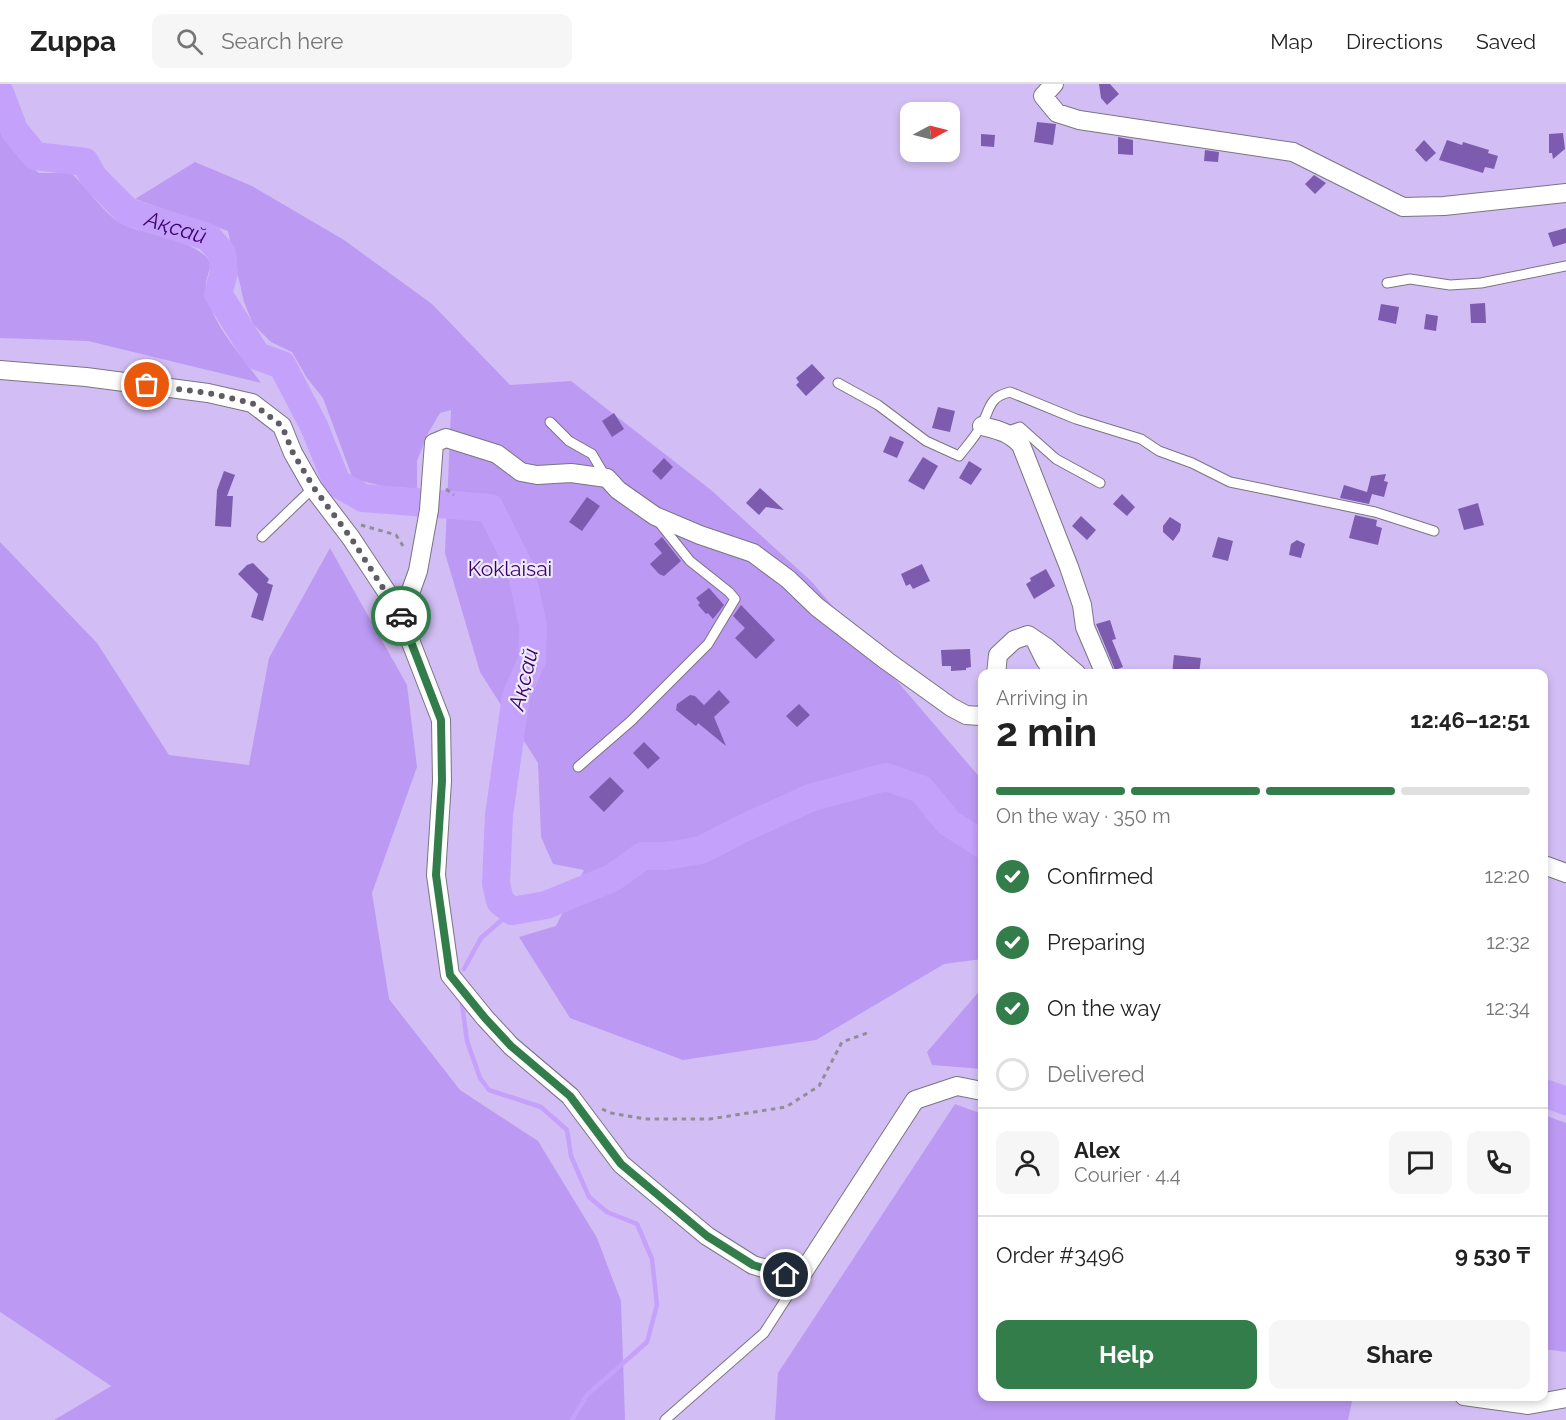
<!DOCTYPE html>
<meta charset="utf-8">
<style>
:root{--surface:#fff;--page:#f6f6f6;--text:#222;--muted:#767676;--line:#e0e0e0;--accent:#337d4b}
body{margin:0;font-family:Raleway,sans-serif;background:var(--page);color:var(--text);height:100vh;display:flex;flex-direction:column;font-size:22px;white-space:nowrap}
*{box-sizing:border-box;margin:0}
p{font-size:20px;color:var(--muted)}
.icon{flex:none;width:33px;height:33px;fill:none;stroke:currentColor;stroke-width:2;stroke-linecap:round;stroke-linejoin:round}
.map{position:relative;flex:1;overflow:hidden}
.details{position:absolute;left:978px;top:585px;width:570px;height:732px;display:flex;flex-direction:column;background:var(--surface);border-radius:12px;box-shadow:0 3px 9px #0003}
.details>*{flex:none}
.needle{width:39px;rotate:83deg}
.tools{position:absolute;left:900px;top:18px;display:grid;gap:12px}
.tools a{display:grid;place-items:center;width:60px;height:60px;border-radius:12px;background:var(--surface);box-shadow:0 3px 9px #0003;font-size:30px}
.pin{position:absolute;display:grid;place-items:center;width:51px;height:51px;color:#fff;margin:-26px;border:3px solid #fff;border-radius:50%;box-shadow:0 2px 6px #0007}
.courier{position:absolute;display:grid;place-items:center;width:60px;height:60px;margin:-30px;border:4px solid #337d4b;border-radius:50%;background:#fff;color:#222;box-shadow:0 2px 8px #0007}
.headline em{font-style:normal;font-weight:700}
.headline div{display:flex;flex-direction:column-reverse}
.headline{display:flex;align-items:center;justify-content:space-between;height:102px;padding:0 18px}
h1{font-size:39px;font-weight:700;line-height:45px}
.bar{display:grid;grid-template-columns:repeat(4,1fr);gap:9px 6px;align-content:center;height:72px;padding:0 18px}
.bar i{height:8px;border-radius:4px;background:var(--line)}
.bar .selected{background:var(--accent)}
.bar p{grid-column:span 4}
.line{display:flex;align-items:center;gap:15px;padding:0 18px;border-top:2px solid var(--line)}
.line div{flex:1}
.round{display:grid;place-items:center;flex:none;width:63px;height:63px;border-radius:12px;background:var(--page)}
ol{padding:0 18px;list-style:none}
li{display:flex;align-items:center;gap:18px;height:66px}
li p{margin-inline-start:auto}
li .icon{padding:6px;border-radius:50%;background:var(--accent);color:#fff;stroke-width:4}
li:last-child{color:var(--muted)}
li i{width:33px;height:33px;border:3px solid var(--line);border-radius:50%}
.action{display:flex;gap:12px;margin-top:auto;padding:12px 18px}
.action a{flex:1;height:69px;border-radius:12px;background:var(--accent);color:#fff;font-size:24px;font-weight:700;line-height:69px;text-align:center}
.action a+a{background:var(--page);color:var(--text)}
header{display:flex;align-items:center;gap:36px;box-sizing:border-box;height:84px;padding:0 30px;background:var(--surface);border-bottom:2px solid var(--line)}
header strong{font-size:28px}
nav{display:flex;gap:33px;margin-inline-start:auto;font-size:21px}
.search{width:420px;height:54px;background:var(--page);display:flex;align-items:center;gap:15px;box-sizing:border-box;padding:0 21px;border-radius:12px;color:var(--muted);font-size:22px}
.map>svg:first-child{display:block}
</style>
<header>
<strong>Zuppa</strong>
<div class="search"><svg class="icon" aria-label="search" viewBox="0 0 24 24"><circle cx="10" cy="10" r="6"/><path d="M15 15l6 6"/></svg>Search here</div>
<nav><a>Map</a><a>Directions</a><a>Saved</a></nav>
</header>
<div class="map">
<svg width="1566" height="1336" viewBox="0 0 1566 1336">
<rect width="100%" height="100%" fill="#e0dce9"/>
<path fill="#d2bef4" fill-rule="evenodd" d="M0,0H1566V1336H421L0,560ZM910,28H950V68H910ZM982,590H1544V1312H982Z
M0,1228L111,1302L54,1336H0Z"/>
<path fill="#bc99f2" d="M0,39L18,72L39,89H71C88,104 104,131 124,141C146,151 200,156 211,180C210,186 207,192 206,198C203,231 243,273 261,299L88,257L0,254Z
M195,78L252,102L344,156L432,220L510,301L571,297L711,406L811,497L982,696V875L944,880L816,956L683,976L570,934L519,853L556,842L584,786L553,780L541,753L538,679L480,588L445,469L451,326L440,329L427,351L417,377V405L400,406L353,395L323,314L307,294L292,268L271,258L253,240L244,218L228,147L135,115Z
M0,458L97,559L169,671L249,681L269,574L330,464L407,601L417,683L372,809L389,915L460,1006L538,1057L597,1154L621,1217L625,1336H54L111,1302L0,1228Z
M982,904V985L932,981L927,968Z
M955,1020L982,1030V1312L1353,1313L1348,1336H775L778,1289Z
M1544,1031L1566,1039V1268L1544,1265Z"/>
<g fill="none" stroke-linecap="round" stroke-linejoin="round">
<path stroke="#c4a1fb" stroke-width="4.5" d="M464,885L481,854L512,827
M462,920L467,957L480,994L489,1006L541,1023L567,1046L571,1072L589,1113L607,1128L637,1140L652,1175L657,1221L647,1258L587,1311L572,1336"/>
<g stroke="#c4a1fb" stroke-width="28">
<path id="s1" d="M0,9L14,46L35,72L85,78L94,94L128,128L208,153L222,169L224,188L218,210L257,272L282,281L314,342L337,399L363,414L490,424L521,486L533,542L532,576L516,612L499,731L496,799L500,817L512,827L546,821L612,794L643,772H666L701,766L744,744L810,714L886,693L921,705L949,739L982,760"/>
<path d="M1544,1009L1566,1017"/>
</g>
</g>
<path fill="#7d5bae" d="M1099,0H1110L1119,10L1107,21L1101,14Z
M1037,38L1056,40L1053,61L1034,58Z
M1563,49L1565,65L1553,75L1552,69H1549V50Z
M981,50L995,51L994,63L981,62Z
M1118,53L1133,56V71L1118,70Z
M1424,56L1436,69L1426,78L1415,66Z
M1447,56L1462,61L1463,58L1489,66L1488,69L1498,72L1494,85L1485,83L1483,89L1439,76Z
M1205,66L1219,68L1218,78L1204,77Z
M1314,91L1326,99L1315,110L1305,100Z
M1566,144V159L1553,163L1548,149Z
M1485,219L1486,239H1471L1470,220Z
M1381,220L1399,223L1396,240L1378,236Z
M1426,230L1438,232L1436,247L1424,245Z
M812,280L825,294L806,312L796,301L799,298L796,294Z
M938,323L955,327L950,348L932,344Z
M614,329L624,345L612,353L602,337Z
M890,352L904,358L897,374L883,368Z
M923,373L938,382L924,406L908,397Z
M664,374L673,383L661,396L652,387Z
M969,377L982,385L971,401L959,394Z
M224,387L235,391L227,412H233L231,443L215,442L217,406Z
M1386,390L1384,397L1388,398L1384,413L1372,410L1369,420L1340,414L1344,401L1367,408L1371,392Z
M760,404L784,426L766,423L759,431L746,419Z
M1122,410L1135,423L1127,432L1113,420Z
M587,413L600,422L582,447L569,438Z
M1478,419L1484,441L1464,446L1458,425Z
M1355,431L1377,436L1376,442L1382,444L1378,461L1349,454Z
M1081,432L1096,446L1087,456L1072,442Z
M1170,433L1181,440L1180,447L1173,457L1163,448V442Z
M662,453L681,477L664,492L659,490L650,480L662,469L654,460Z
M1218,453L1233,457L1228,477L1212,473Z
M1297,456L1305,460L1301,474L1289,471L1291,460Z
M253,479L269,495L267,499L273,501L263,537L251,533L258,510L238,490L247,481Z
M922,480L930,497L913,505L910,500L906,502L901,490Z
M1046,485L1055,502L1034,515L1026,500L1031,497L1030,494Z
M709,504L724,521L713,535L708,529L706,530L698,521L700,519L696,514Z
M741,521L775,556L756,575L735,554L745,544L733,532Z
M1110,536L1116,555L1112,556L1123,583L1115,586L1096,540Z
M970,565L971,583L966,584V586L951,587V582H942L941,566Z
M1174,571L1201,574L1199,590H1172Z
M719,606L730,618L714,633L726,662L698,639L696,642L676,626L677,620L690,611L695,612L704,621Z
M799,620L810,631L797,643L786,632Z
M644,658L660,674L648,685L633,669Z
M610,693L624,707L604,728L589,713Z"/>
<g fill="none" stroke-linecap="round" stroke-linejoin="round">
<defs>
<path id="service" d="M1387,199L1410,195L1450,201L1481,199L1566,182
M838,299L878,321L926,357L959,372C966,363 974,354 980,344C990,328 987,313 1010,308L1076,335L1141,355L1159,367L1192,379L1230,398L1375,428L1434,447
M550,338L569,357L592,370L605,392
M1005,348L1020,343L1056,375L1100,399
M262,453L313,404
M578,683L631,637L708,560L735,515L729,508L690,477L658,437
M665,1336L764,1249L802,1190"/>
<path id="minor" d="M1054,0L1043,12L1057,29L1079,36L1293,68L1403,123L1444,122L1566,109
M0,286L86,293L208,309L252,319L282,342L293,369L313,404L351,454L398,525L441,636L442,697L436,791L450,891L485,934L511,962L570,1012L621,1080L671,1122L707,1152L753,1181L786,1191L802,1190L915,1016L957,1002L982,1007
M982,342C998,346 1009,348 1021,361L1069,483L1082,521L1085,543L1105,590
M398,525L409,512L418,487L429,426L434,359L446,354L497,370L521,388L537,391L571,389L607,394L618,406L655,432L700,451L753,469L788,495L817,523L887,577L951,623L966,631L980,632L982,630
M1037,560L1045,576L1055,590
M996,590L998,571L1014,556L1028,551L1046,563L1077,590
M1544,781L1566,789
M1464,1312L1528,1321L1566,1314"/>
</defs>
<use href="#service" stroke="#797580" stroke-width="11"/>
<use href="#minor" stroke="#797580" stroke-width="20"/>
<path stroke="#908d97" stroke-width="3" stroke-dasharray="4.5 4.5" stroke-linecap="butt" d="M446,405L454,411
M361,441L396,451L405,465
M602,1025L611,1029L645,1035H710L786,1023L819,1002L842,958L867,949"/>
<use href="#service" stroke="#fff" stroke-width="9"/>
<use href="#minor" stroke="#fff" stroke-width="18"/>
</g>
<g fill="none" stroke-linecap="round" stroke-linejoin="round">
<path stroke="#5f5c64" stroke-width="6" stroke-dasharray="0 10.8" d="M147,301L208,309L252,319L282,342L293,369L314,404L351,454L401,532"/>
<path stroke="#337d4b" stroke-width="8" d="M401,532L441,636L442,697L436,791L450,891L485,934L511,962L570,1012L621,1080L707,1152L753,1181L786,1191"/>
</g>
<g text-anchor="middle" stroke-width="4.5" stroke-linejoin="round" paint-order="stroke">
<g font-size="21" fill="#3e006e" stroke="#ede9f6">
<text x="510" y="492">Koklaisai</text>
</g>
<g font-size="22" font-style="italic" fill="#3f016f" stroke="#ede9f6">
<text dy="8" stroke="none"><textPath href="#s1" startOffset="240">Ақсай</textPath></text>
<text transform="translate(523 595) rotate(-76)" y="8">Ақсай</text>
</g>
</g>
</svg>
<div class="tools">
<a><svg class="needle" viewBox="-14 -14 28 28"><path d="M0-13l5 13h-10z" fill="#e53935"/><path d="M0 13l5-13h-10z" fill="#767676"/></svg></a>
</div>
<div class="pin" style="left:147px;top:301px;background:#ea580c"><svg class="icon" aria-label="bag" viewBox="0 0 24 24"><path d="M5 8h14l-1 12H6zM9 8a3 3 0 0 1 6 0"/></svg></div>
<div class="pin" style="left:786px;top:1191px;background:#1f2937"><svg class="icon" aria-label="home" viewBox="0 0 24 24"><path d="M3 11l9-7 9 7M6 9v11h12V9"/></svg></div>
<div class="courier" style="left:401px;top:532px"><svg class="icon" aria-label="car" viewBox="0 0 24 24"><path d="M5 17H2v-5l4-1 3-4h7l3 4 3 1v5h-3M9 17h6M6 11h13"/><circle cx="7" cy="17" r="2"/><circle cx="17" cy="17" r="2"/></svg></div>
<section class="details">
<div class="headline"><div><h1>2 min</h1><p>Arriving in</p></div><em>12:46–12:51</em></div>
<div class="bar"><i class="selected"></i><i class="selected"></i><i class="selected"></i><i></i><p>On the way · 350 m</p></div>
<ol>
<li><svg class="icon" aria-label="check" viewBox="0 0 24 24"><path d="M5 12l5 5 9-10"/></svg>Confirmed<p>12:20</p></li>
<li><svg class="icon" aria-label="check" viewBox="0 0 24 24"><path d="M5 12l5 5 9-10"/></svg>Preparing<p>12:32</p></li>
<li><svg class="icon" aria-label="check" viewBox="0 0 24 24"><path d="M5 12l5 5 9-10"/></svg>On the way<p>12:34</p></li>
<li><i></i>Delivered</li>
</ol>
<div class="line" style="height:108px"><a class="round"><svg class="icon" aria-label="person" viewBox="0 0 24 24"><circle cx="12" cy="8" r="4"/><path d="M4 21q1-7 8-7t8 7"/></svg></a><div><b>Alex</b><p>Courier · 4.4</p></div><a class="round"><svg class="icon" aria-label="chat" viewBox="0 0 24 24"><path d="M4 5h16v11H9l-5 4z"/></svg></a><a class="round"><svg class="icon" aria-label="phone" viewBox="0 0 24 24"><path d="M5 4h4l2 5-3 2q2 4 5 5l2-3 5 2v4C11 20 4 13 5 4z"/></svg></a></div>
<div class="line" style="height:78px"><div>Order #3496</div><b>9 530 ₸</b></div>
<div class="action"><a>Help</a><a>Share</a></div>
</section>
</div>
